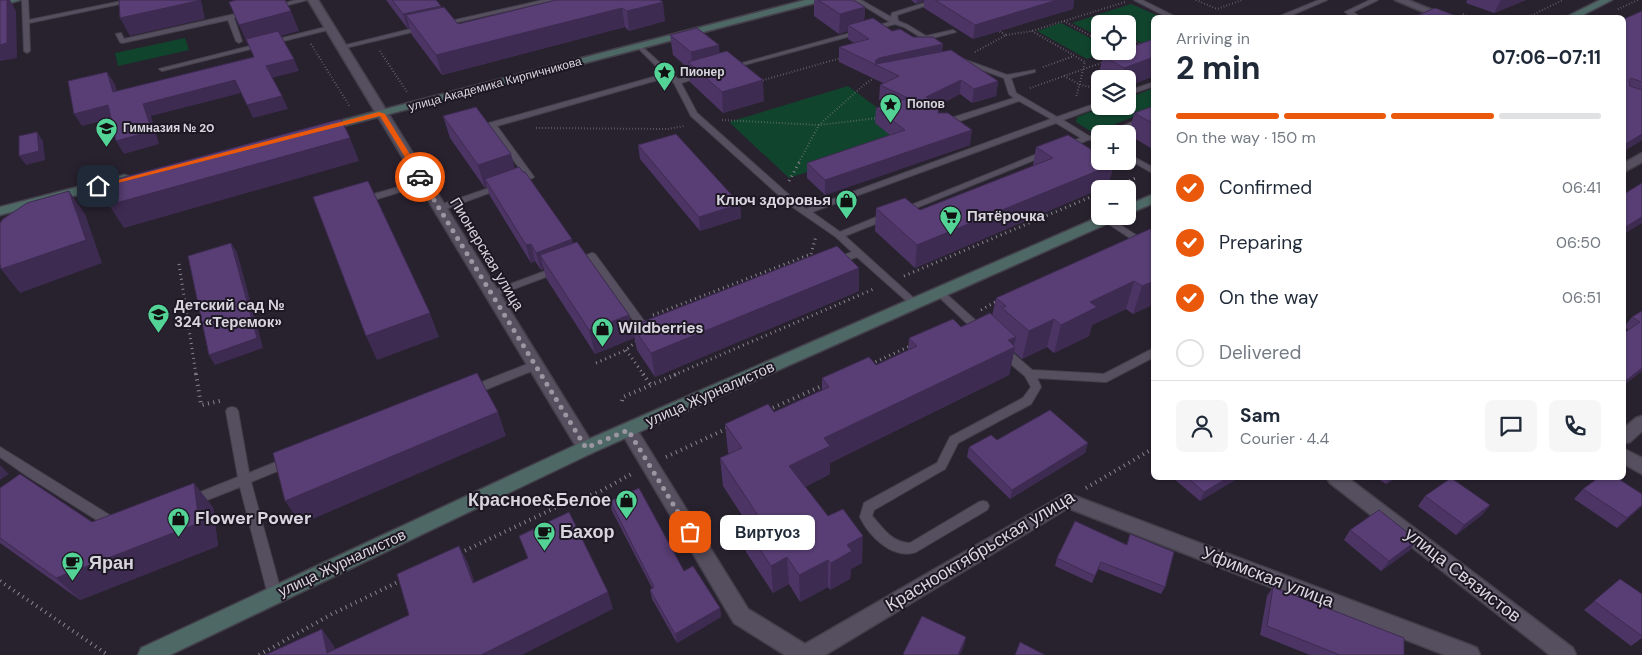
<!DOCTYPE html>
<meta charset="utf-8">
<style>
:root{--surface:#fff;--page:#f6f6f7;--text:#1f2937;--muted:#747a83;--line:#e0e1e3;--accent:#ea580c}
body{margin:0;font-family:"DM Sans",sans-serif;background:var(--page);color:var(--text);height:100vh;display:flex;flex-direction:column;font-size:19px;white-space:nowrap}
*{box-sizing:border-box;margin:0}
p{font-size:16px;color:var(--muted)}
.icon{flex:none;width:28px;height:28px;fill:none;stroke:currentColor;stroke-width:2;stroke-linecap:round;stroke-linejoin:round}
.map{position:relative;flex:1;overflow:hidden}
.panel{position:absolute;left:1151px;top:15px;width:475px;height:465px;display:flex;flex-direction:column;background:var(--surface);border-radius:8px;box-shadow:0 1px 4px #0004}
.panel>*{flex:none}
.controls{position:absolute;left:1091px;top:15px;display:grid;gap:10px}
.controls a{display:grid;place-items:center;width:45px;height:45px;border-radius:8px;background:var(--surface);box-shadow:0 1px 4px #0004;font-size:25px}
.pin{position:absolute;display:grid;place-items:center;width:42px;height:42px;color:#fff;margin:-21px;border-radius:10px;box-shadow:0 2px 8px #0006}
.courier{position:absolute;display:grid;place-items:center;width:50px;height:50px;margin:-25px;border:4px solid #ea580c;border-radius:50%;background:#fff;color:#222;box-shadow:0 1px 6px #0007}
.bubble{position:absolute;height:35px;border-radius:8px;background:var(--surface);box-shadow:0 1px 4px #0004;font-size:16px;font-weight:700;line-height:35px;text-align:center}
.head em{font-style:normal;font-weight:700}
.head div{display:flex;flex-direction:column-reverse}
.head{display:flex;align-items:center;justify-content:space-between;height:85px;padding:0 25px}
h1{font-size:32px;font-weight:700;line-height:38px}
.bar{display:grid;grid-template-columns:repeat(4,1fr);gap:8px 5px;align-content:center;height:60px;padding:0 25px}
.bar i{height:6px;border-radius:4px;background:var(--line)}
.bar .current{background:var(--accent)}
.bar p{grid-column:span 4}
.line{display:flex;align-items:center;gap:12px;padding:0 25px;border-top:1px solid var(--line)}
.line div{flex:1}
.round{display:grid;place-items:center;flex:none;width:52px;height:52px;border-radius:8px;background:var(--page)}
ol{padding:0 25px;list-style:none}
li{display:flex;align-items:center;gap:15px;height:55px}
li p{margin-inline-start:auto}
li .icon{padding:5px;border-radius:50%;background:var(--accent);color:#fff;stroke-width:4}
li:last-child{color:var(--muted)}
li i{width:28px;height:28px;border:2px solid var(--line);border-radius:50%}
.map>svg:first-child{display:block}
</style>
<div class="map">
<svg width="1642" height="655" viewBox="0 0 1642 655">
<rect width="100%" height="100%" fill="#28222f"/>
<path fill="#10442d" d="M1131,4L1161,17L1154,18V21L1147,23L1154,22V40L1143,44L1128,36V24H1100V37L1072,23Z
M1061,23L1100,43V51H1109L1087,59L1037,31Z
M185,38L189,50L118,66L115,53Z
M848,86L915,136L789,178L729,122Z
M1154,88V109L1102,129L1090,131L1076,122L1077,117L1105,106H1128V98Z"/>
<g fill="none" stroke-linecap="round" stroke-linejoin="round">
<defs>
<path id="lane" d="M22,0H28L29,20L127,0H139L29,23L30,51L27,53L24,51Z
M296,0H307L273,9L270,7Z
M543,0H555L445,25L442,23Z
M854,0H861L891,17L892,13L934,0H943L897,15L898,21L908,25L926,36L953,30L956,32L925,40L904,27L895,24L733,68L728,67L890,22Z
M1134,0H1142L1178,18H1169Z
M1319,0H1327L1285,18H1275Z
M1370,0H1378L1353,12L1362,18H1353L1345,12Z
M235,14L238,16L234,18L242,41L239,43L236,41L228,20L122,43L120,42L116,34L121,33L124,39Z
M330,26L333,28L332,29L162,71L159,69Z
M423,26L426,28L425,29L341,49L338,47Z
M639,44L678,79L704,74V76L681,83L697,113L797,202L806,209L1051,119L1019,101L948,125H942V121L1014,98L1009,94L1004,78L961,62L960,61L963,59L1007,75L1035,70V72L1011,78L1016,93L1057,117L1100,102L1101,106L1063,120L1089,136H1100V139L1088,140L1069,148H1063V144L1081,138L1056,123L812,212L840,232L884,214H890L891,216L890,218L845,236L918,302L920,304L918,306H912L857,257L839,263H833L831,261L833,259L852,252L836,237L791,206L691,116L674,83L668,77L497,126L534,177L520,184H514V180L525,176L488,125L489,123L664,74L636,46Z
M1154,82V86L1128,95V91Z
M1154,113V118L1114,134H1103Z
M1042,152H1045L1049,154L906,212L903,213L899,210Z
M1128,154L1154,168V174L1128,159Z
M423,180H426V184L377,199L373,196L374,194Z
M498,185H504L505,187L443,210H437L436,208L437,206Z
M1107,216L1154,247V254L1104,221L1103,219L1104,217Z
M592,253L595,254L650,329L653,330L654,332L653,334H643L590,260L577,265L572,262L574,260Z
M556,267L561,270L559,272L495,296H489L487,294L489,292Z
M940,290L943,291L985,329L986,331L985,333H977L937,295L935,293L937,291Z
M1003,347L1007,348L1032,370L1104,374L1154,348V357L1106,382L1037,378L1041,387L1031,404L958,443L945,469L874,510L872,516C884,529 891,542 910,543L979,502L983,501L987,502L989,506L987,510L916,552C893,560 869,536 860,517L864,503L937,463L950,437L1023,398L1031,387L1025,376L999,354L998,351L999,348Z
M535,361L539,362L540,365L539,368L475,394H467L466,391L467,388Z
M232,407L236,408L238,411L249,473L288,457L292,459L294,462L292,465L251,482L282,595L280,599L275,601L270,599L268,595L240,487L192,506L188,505L186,501L188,497L238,477L226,411L228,408Z
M0,447L119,521L121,525L119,529L115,530L111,529L27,476L0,457Z"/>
<path id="street" d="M308,0H318L592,443L595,448L592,453L586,455L580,453Z
M1395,0H1408L1452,18H1438Z
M1642,153V162L1624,172V163Z
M1642,416V431L1630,442L1624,443V428L1636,418Z
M628,424L634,425L748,609L805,644L1067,493L1470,645L1477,648L1480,655H1445L1068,508L825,655H785L734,623L620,430L622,425Z
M1624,449L1642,458V474L1624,464Z
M1327,478H1348L1573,648L1576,655H1550L1330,483Z"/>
<path id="secondary" d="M0,0H20L0,6Z
M805,0H821L819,2L328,130L324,131L318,128L320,126Z
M1600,0H1612L1577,18H1564Z
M124,175L128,176L130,179L128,182L0,215V207Z
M1154,194V203L1128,214V205Z
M1101,216H1119L1118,219L592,453L170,655H138L141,648L580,443Z"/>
</defs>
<use href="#lane" stroke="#44404b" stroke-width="2"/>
<use href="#street" stroke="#44404b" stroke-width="3"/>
<use href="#secondary" stroke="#44404b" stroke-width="3"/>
<path stroke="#89848f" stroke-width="2" stroke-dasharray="0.5 2.5" stroke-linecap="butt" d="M1196,0L1217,9L1242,0
M1618,9L1638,0
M1463,14L1472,18
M1526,18L1563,0
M1064,21L1100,41
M1032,31L1085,62L1076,98
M1006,35L1032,31L1125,2
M1128,38L1143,46
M311,44L350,107
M380,51L407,92
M975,52L1006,35L997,30
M1043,67L1074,56
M1064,76L1081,85L1100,89
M760,81L841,58
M1030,88L1104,62
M722,120L819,125L878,118
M536,128L668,129L684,126
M799,162L819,125L865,84L876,77"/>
<path stroke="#89848f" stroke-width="3" stroke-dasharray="1 4" stroke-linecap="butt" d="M789,181L800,161
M1111,189L1138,177
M811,254L816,236
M179,264L196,375
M904,276L1100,193
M981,310L997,301
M653,315L811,254
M626,350L644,375
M596,363L626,350L637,341
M871,364L910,346
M674,375L876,288"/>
<path stroke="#89848f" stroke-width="4" stroke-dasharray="1 4.5" stroke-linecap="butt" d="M196,374L201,405L220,401
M643,374L650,384
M622,401L623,397L677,374
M768,410L824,385
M666,457L728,428
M1086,488L1154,448
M460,553L557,507L599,492L633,473
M0,581L108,655
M259,655L332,614L402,580"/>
<use href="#lane" fill="#564f5f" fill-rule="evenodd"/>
<use href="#street" fill="#564f5f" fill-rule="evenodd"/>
<use href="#secondary" fill="#4d6865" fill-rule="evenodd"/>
</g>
<path fill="#4c3564" d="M386,0H436L442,8L458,24L660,0L665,21L629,31L625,27L442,75L412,35L410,29H408Z
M814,0H853L865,7L864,21L892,31L913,37L943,44L942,51L998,81L996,96L972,103L960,94L938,106V113L970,145L825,195L807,178V163L890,135L875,123L876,108L888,104L879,100L880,85L883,83L839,62V47L854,43L848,39V31L839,34L814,16Z
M911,0H1074L1073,9L973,39L924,8V1L916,4Z
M1467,0H1526L1494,13L1466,3Z
M1642,11V140L1624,151V19Z
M670,35L720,53L764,101L723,113L690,82L689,69L673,55Z
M1103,56L1154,76L1128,86V79H1102L1098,77Z
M1154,106V150L1129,135L1134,113Z
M443,116L515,169L629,315L634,338L595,354L546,278L544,269L541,270L535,261L531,263L490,196L487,187L485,188L450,138Z
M638,145L740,204L741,218L700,231L640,159Z
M1036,147L1114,164L1108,186L1100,189L915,268L875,231L876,208L920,210L1033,166Z
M1150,229L1154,304L1133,314L1126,309L1092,325L1089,336L1054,353L1047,347L1022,359L1014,352L1009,375L830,463V474L805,487L862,563L851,569L850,579L830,590L828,587L800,602L789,584L773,593L746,552L744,525L747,523L723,486L720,458L729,454L728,452L725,424L774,412L822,390V378L876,365L908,351L909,338L961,327L992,316L996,298Z
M859,291L655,377L637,350L632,326Z
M1642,311V371L1624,385L1629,330L1624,327L1632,317Z
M997,440L1088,443L1085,453L1010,499L967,457L969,447Z
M1173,478H1238L1200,501Z
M1377,478H1396L1386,484Z
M0,488L92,522L213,507L218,546L80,600L0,543Z
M1583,489L1642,494V506L1617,528L1574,499Z
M1425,496L1490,505L1482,515L1456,535L1418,506Z
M610,501L684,571L720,608L721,617L677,643L652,599L650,590L652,588L612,511Z
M1350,530L1417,540L1410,550L1381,571L1344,540Z
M1130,534L1165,587L1161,594L1098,569L1092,583L1055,566L1057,558L1127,544Z
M1620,579L1642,594V638L1631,646L1584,610Z
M1273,587L1404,655H1310L1260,635L1267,596Z"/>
<path fill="#3e2b51" d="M7,0H10L16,11L17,58L0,61V45Z
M197,0H201L205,19L130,36L120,18Z
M917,0H925L924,1L916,4Z
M1057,0H1074L1073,9L973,39L975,25Z
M1501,0H1526L1494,13Z
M663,2L665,21L629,31L627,11Z
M441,6L446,21L406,15L410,29H408L403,14Z
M865,7L864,27L848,25V31L839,34L840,14Z
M622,8L625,27L442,75L436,55Z
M291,11L299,31L248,45L239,25Z
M943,44L941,58L875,64V61L879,58Z
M719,45L721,66H692L691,52Z
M1154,57V76L1128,86V79H1122L1124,68Z
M294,59L299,71L271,78L266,66Z
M107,72L115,84L120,105L113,92Z
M235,80L241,93L151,116L159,144L124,154L116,141L143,104Z
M763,80L764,101L723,113L722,92Z
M961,80L960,94L925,112L926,97Z
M998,81L996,96L972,103L974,89Z
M282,96L288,109L253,118L247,105Z
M108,105L115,118L82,126L74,114Z
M972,130L970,145L825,195V180Z
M37,132L43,141L45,160L26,165L19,156Z
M1642,134V140L1624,151V145Z
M350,138L359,161L124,228L109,205Z
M511,154L517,177L485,179L487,187L485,188L478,165Z
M1114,164L1108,186L1100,189L915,268L917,245Z
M69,191L85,214L102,263L20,293L1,269Z
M740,204L741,218L700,231L699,217Z
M1642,217V223L1624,234V228Z
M572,239L576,257L540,255L544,269L541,270L536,253Z
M231,243L237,252L263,348L215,365L209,355Z
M531,244L535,261L531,263L526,245Z
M859,268V291L655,377L651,353Z
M1134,281L1126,309L1092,325L1089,336L1054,353L1061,325L1090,302Z
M1154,281V304L1133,314L1142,286Z
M430,313L439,337L377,360L366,336Z
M629,315L634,338L595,354L589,330Z
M1054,319L1047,347L1022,359L1029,331Z
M1016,337L1014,347H1015L1009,375L830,463V474L790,494L789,466L824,438Z
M1642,368V371L1624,385V382Z
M498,412L506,436L301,524L285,501Z
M1088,443L1085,453L1010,499L1012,490Z
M0,465L9,474L0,480Z
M1227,478H1238L1200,501L1204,492Z
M1391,478H1396L1386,484Z
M194,483L213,507L218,546L80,600L56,578Z
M1490,505L1482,515L1456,535L1464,525Z
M1642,505V506L1617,528L1627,518Z
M863,536L862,563L851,569L850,579L830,590L831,563L847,545Z
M1417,540L1410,550L1381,571L1389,561Z
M459,546L468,563L481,601L473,583Z
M787,557L789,584L773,593L771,566Z
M828,560V587L800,602L799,575Z
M608,592L613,609L522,655H481Z
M720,608L721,617L677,643L675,634Z
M322,629L334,646L336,655L327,653Z
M966,637L964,646L960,655H958Z"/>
<path fill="#583e74" stroke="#3e2b51" d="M0,0H7V43L0,45Z
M119,0H197V1L120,18Z
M236,0H285L291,11L239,25L229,2Z
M392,0H436L441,6L403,14Z
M556,0H660L663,2L627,11L622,8L436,55L406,15L444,7L458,24Z
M818,0H853L865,7L840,14Z
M935,0H1057L975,25Z
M1435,8L1462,18H1411Z
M1642,11V82L1631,78L1629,80L1630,86L1642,90V134L1624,145V19Z
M873,18L892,31L900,29L913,37H933L943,44L879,58L875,61L876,64L951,50L998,81L974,89L961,80L926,97L939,106L938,113H948L972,130L825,180L807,163L905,130L876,108L908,98L880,85L899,76L839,47L869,39L848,25Z
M697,28L719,45L691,52L670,35Z
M278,31L294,59L266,66L282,96L247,105L235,80L143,104L152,131L116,141L108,105L74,114L68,81L107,72L113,92L254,57L246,39Z
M1154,39V57L1124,68L1103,56L1118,51H1128V48Z
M727,51L763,80L722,92L688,62Z
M1154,106V124L1134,113Z
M476,107L511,154L478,165L443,116Z
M341,119L350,138L109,205L106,182Z
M37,132L39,151L19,156V136Z
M676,134L740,204L699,217L638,145Z
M1068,135L1100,155V161H1110L1114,164L917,245L876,208L905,198L920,210L1053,158L1036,147Z
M519,167L523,172H525L572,239L536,253L531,244L526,245L485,179Z
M368,181L430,313L366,336L313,197Z
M1642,183V217L1624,228V194Z
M69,191L86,240L1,269L0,264V223L3,219L27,203Z
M1150,229L1154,231V281L1142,286L1134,281L1090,302L1097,307L1061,325L1054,319L1029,331L1002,308L1006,306L996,298Z
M577,242L629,315L589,330L540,255Z
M231,243L257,338L209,355L188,256Z
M837,246L859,268L651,353L632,326Z
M1642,311V368L1624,382V333L1640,322L1632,317Z
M990,313L1016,337L1008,340L1015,347L824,438L830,446L789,466L828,516L843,509L863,536L847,545L852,551L831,563L828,560L799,575L787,557L771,566L744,525L759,517L720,458L742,448L725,424L768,404L774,412L829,387L822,378L869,357L876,365L917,346L909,338L953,319L961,327Z
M477,373L498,412L285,501L273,453Z
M1050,410L1088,443L1012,490L969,447L991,435L997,440Z
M20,474L92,522L194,483L199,523L56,578L0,538V488Z
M1188,478H1227L1204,492Z
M1451,478L1490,505L1464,525L1425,496Z
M1598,478H1617L1642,494V505L1627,518L1583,489Z
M639,488L684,571L693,566L720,608L675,634L650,590L654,587L610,501Z
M1379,510L1417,540L1389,561L1350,530Z
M569,512L608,592L481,655H265L322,629L327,653L409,615L397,574L459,546L473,583L528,558L519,536Z
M1075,521L1127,545L1130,534L1174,552L1165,587L1101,562L1095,576L1057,558Z
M1620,579L1642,594V636L1594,601Z
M1273,587L1404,638V655H1340L1267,626Z
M922,616L966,637L958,655H904L903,654Z
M1020,642L1045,655H1015Z"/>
<path fill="#ea580c" d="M379,112L385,114L424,177L423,178L417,177L380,116L98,188L95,186Z"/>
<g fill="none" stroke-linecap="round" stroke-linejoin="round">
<path stroke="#9b96a1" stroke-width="5" stroke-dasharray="0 9" d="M420,177L586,448L628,430L690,532"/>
</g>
<defs>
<symbol id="sight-pin" viewBox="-11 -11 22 30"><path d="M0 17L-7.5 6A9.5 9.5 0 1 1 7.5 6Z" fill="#54d396" stroke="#1e1825"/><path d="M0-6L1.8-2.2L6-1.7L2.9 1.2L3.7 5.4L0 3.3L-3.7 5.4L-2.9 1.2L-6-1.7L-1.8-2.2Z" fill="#111"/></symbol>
<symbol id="school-pin" viewBox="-11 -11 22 30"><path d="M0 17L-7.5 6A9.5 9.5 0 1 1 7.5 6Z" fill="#54d396" stroke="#1e1825"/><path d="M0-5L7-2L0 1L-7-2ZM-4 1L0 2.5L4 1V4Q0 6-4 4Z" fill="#111"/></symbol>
<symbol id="shop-pin" viewBox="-11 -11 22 30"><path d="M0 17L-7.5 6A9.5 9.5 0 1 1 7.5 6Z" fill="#54d396" stroke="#1e1825"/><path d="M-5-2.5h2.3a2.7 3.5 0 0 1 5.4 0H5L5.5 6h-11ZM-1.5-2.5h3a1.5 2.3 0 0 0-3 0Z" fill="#111"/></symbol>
<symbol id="supermarket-pin" viewBox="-11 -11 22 30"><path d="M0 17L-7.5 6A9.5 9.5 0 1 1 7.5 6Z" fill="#54d396" stroke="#1e1825"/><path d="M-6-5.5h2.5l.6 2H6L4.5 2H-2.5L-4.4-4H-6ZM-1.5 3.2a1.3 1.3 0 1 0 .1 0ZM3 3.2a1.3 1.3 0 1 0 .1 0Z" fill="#111"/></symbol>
<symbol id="cafe-pin" viewBox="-11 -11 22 30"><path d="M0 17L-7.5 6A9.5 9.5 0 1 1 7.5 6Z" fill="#54d396" stroke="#1e1825"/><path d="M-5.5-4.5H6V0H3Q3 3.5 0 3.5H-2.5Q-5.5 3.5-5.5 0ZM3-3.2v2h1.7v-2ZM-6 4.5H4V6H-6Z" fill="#111"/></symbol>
</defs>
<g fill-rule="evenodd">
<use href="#sight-pin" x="652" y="60" width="25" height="34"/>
<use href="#sight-pin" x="878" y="92" width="25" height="34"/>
<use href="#school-pin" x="94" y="116" width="25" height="34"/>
<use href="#shop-pin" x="834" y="188" width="25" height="34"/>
<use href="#supermarket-pin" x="938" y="204" width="25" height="34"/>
<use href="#school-pin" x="146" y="302" width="25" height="34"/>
<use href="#shop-pin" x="590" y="316" width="25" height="34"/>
<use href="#shop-pin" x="614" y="488" width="25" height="34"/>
<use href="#shop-pin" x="166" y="506" width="25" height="34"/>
<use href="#cafe-pin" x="532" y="520" width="25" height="34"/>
<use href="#cafe-pin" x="60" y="550" width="25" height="34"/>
</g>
<g text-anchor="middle" stroke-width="4" stroke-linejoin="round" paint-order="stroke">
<g font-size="12" font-weight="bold" fill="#d9d5de" stroke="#1e1825" text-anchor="start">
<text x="680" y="76">Пионер</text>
<text x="907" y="108">Попов</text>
<text x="123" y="132">Гимназия № 20</text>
</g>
<g font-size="12" fill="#d9d5de" stroke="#1e1825">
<text transform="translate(495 84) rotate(-15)" y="4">улица Академика Кирпичникова</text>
</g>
<g font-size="15" font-weight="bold" fill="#d9d5de" stroke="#1e1825" text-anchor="start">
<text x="831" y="205" text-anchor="end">Ключ здоровья</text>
<text x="967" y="221">Пятёрочка</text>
<text x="174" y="310">Детский сад №<tspan x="174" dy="17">324 «Теремок»</tspan></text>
<text x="618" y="333">Wildberries</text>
</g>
<g font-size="15" fill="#d9d5de" stroke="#1e1825">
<text transform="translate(487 254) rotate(59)" y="5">Пионерская улица</text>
<text transform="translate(710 394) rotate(-24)" y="5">улица Журналистов</text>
<text transform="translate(342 563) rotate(-25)" y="5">улица Журналистов</text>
</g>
<g font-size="18" font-weight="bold" fill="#d9d5de" stroke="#1e1825" text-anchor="start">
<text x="611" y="506" text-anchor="end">Красное&amp;Белое</text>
<text x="195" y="524">Flower Power</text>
<text x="560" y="538">Бахор</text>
<text x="89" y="569">Яран</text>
</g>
<g font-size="18" fill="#d9d5de" stroke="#1e1825">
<text transform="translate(980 551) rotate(-31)" y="6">Краснооктябрьская улица</text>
<text transform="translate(1463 575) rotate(38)" y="6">улица Связистов</text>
<text transform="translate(1268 577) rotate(21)" y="6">Уфимская улица</text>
</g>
</g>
</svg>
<div class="controls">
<a><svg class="icon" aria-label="locate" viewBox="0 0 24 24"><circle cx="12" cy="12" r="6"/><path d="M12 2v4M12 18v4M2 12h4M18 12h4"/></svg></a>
<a><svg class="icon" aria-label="layers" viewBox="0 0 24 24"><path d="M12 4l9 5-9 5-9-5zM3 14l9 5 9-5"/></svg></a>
<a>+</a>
<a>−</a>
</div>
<div class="pin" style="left:690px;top:532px;background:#ea580c"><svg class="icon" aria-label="bag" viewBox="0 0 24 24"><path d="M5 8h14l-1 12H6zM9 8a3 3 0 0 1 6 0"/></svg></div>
<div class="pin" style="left:98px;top:186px;background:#1f2937"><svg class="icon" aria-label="home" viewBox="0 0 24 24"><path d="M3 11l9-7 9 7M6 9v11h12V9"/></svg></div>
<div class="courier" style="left:420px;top:177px"><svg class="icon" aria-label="car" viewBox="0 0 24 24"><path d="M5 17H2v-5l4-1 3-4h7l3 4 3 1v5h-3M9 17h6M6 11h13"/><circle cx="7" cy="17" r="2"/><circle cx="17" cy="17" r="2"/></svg></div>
<div class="bubble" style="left:720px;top:515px;width:95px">Виртуоз</div>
<section class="panel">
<div class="head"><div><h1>2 min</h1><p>Arriving in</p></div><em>07:06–07:11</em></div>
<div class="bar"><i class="current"></i><i class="current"></i><i class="current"></i><i></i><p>On the way · 150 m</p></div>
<ol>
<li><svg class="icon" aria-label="check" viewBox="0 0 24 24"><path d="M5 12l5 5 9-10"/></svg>Confirmed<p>06:41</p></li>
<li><svg class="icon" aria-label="check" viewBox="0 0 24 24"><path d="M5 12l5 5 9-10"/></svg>Preparing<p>06:50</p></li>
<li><svg class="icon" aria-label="check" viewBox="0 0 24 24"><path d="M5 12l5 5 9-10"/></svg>On the way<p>06:51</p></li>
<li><i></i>Delivered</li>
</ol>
<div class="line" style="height:90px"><a class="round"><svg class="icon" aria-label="person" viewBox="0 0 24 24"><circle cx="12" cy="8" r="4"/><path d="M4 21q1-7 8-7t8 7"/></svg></a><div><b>Sam</b><p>Courier · 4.4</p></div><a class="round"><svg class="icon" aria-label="chat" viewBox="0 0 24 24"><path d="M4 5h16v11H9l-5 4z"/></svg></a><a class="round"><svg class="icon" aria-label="phone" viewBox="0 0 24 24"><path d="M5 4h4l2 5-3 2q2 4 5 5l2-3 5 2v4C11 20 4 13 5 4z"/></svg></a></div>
</section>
</div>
